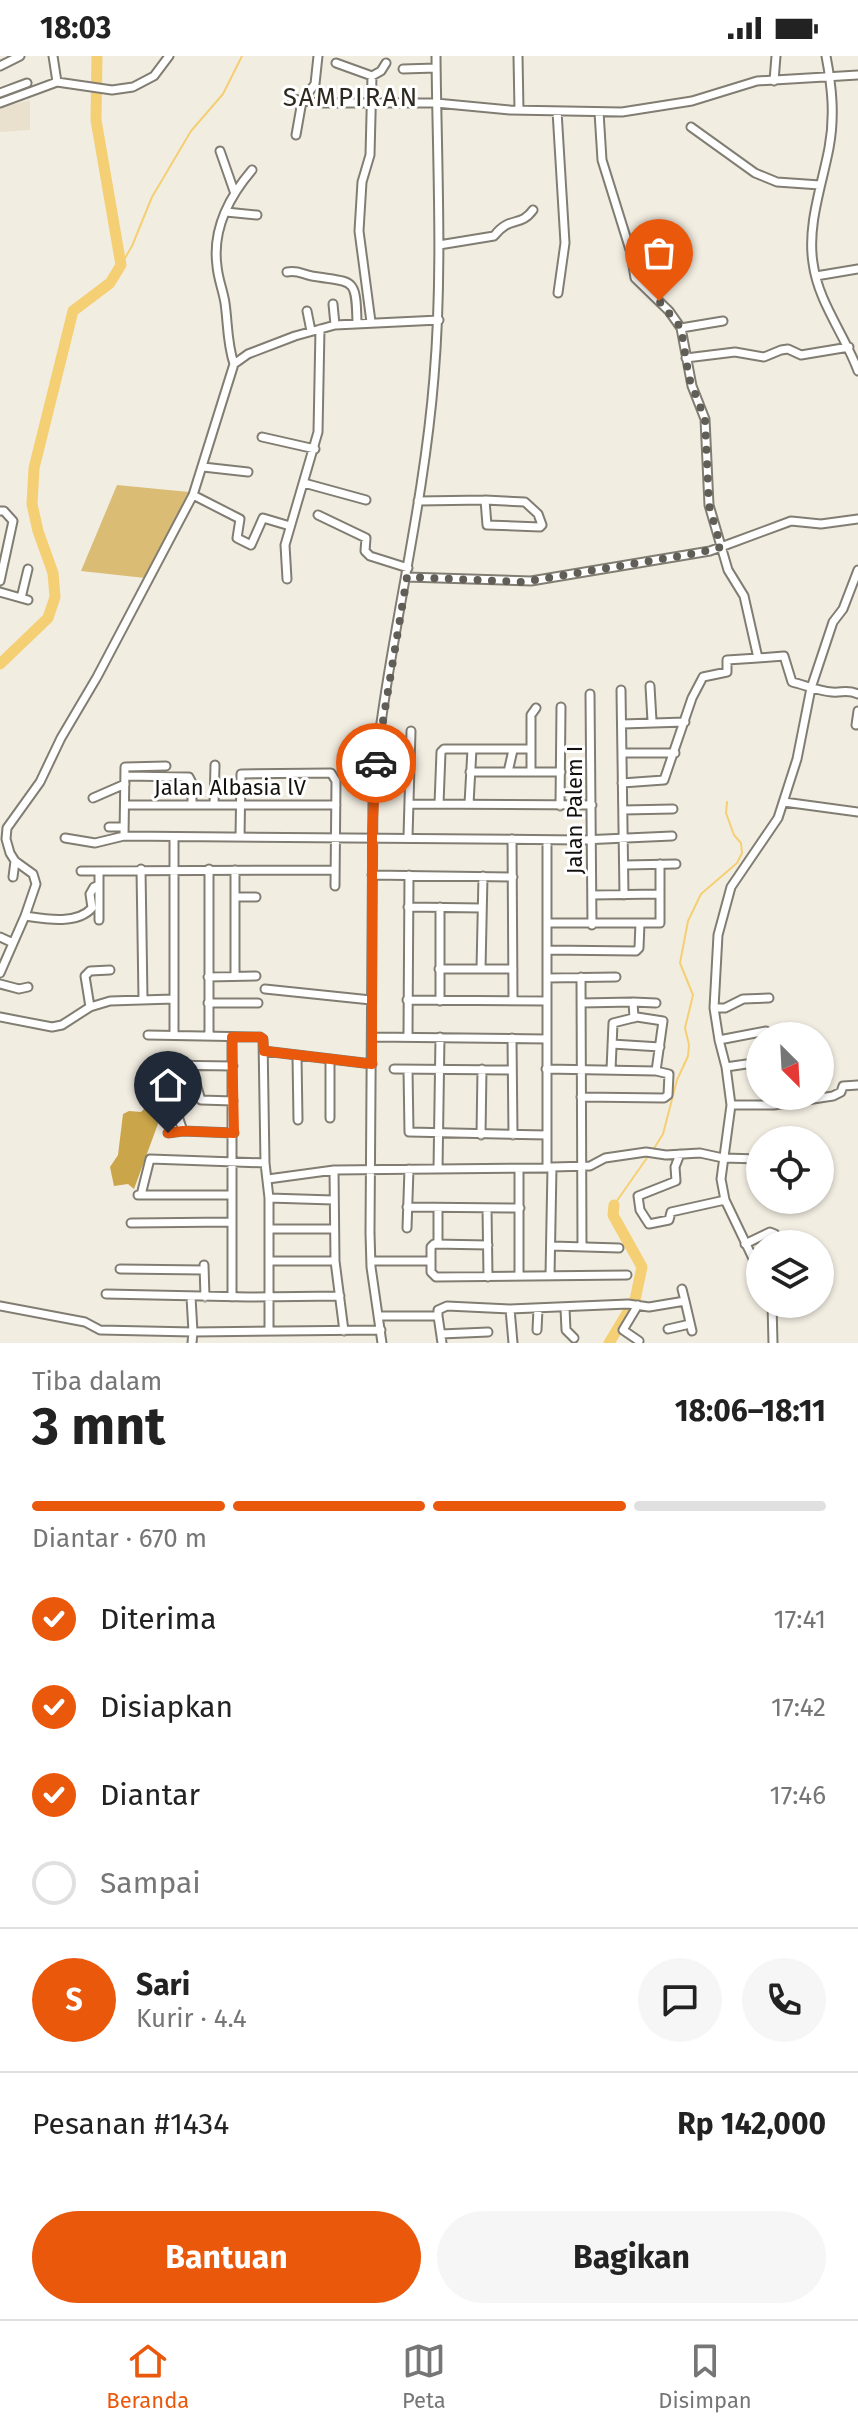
<!DOCTYPE html>
<html lang="id">
<meta charset="utf-8">
<style>
:root{--surface:#fff;--page:#f6f6f6;--text:#222;--muted:#767676;--line:#e0e0e0;--accent:#ea580c}
body{margin:0;font-family:"Fira Sans",sans-serif;background:var(--page);color:var(--text);height:100vh;display:flex;flex-direction:column;font-size:30px;white-space:nowrap}
*{box-sizing:border-box;margin:0}
p{font-size:26px;color:var(--muted)}
.icon{flex:none;width:44px;height:44px;fill:none;stroke:currentColor;stroke-width:2;stroke-linecap:round;stroke-linejoin:round}
.map{position:relative;height:1287px;overflow:hidden}
.side{display:flex;flex-direction:column;background:var(--surface);flex:1}
.side>*{flex:none}
.needle{width:52px;rotate:156deg}
.tools{position:absolute;left:746px;top:966px;display:grid;gap:16px}
.tools a{display:grid;place-items:center;width:88px;height:88px;border-radius:50%;background:var(--surface);box-shadow:0 2px 6px #0004;font-size:40px}
.pin{position:absolute;display:grid;place-items:center;width:68px;height:68px;color:#fff;margin:-82px -34px;border-radius:50% 50% 50% 0;rotate:-45deg;box-shadow:0 0 8px #0007}
.pin .icon{rotate:45deg}
.courier{position:absolute;display:grid;place-items:center;width:80px;height:80px;margin:-40px;border:6px solid #ea580c;border-radius:50%;background:#fff;color:#222;box-shadow:0 2px 10px #0007}
.head em{font-style:normal;font-weight:700}
.head div{display:flex;flex-direction:column-reverse}
.head{display:flex;align-items:center;justify-content:space-between;height:136px;padding:0 32px}
h1{font-size:52px;font-weight:700;line-height:60px}
.bar{display:grid;grid-template-columns:repeat(4,1fr);gap:12px 8px;align-content:center;height:96px;padding:0 32px}
.bar i{height:10px;border-radius:6px;background:var(--line)}
.bar .current{background:var(--accent)}
.bar p{grid-column:span 4}
.line{display:flex;align-items:center;gap:20px;padding:0 32px;border-top:2px solid var(--line)}
.line div{flex:1}
.round{display:grid;place-items:center;flex:none;width:84px;height:84px;border-radius:42px;background:var(--page)}
ol{padding:0 32px;list-style:none}
li{display:flex;align-items:center;gap:24px;height:88px}
li p{margin-inline-start:auto}
li .icon{padding:8px;border-radius:50%;background:var(--accent);color:#fff;stroke-width:4}
li:last-child{color:var(--muted)}
li i{width:44px;height:44px;border:4px solid var(--line);border-radius:50%}
.button{display:flex;gap:16px;margin-top:auto;padding:16px 32px}
.button a{flex:1;height:92px;border-radius:48px;background:var(--accent);color:#fff;font-size:32px;font-weight:700;line-height:92px;text-align:center}
.button a+a{background:var(--page);color:var(--text)}
.status{display:flex;justify-content:space-between;align-items:center;height:56px;padding:0 40px;background:var(--surface);direction:ltr}
.status svg{height:22px;fill:currentColor}
.tab-bar{display:flex;justify-content:space-around;align-items:center;height:112px;border-top:2px solid var(--line);background:var(--surface);font-size:22px;color:var(--muted)}
.tab-bar a{display:grid;justify-items:center;gap:4px}
.tab-bar .current{color:var(--accent)}
.map>svg:first-child{display:block}
</style>
<div class="status"><b>18:03</b><svg viewBox="0 0 49 12"><path d="M0 12V9h3v3zM5 12V6h3v6zM10 12V3h3v9zM15 12V0h3v12zM26 1h20v11H26zM47 4h2v5h-2z"/></svg></div>
<div class="map">
<svg width="858" height="1287" viewBox="0 0 858 1287">
<rect width="100%" height="100%" fill="#f2ede1"/>
<path fill="#e9e0cd" d="M30,44V74L0,76V52Z"/>
<path fill="#dabc75" d="M117,429L189,436L145,522L81,515Z"/>
<path fill="#caa54a" d="M150,1023L159,1065L134,1133L128,1128L114,1130L110,1111L118,1099L123,1058L129,1055L141,1056C152,1046 149,1037 150,1023Z"/>
<g fill="none" stroke-linecap="round" stroke-linejoin="round">
<path stroke="#f5cf74" stroke-width="2" d="M121,209L132,190L152,141L191,75L223,38L242,0
M653,1094L663,1078L677,1024L688,1000L689,989L685,972L693,939L680,907L688,865L701,838L737,807L742,797L741,787L734,779L726,757L727,746
M614,1149L649,1099"/>
<path stroke="#f5cf74" stroke-width="11" d="M0,608L48,562L55,541L53,517L38,475L32,448L34,412L73,255L110,227L121,209L96,64L97,0
M609,1287L635,1244L642,1211L613,1159L614,1149"/>
<defs>
<path id="minor" d="M53,0L57,26
M518,0L519,54
M826,0C832,31 835,60 829,92C822,129 807,169 813,207C818,246 845,279 858,315
M336,7L372,20L370,99L362,126L359,175L371,266
M0,10L20,0
M403,13L436,12
M372,20L381,15L386,7
M774,25L776,0
M0,37L27,27
M292,43L318,47H436L510,54L622,56L692,45L757,25L858,19
M0,47L57,26L112,34L133,31L154,20L169,0
M557,55L565,187L558,237
M599,56L602,104L631,197L635,222L669,255L681,272L692,330L705,363L709,449L728,514L744,540L758,602L727,604V616L703,621L692,642L664,724L622,727
M691,71L755,117L777,126L820,129
M296,79L302,45L315,28L318,0
M220,95L234,135
M226,156L257,159
M439,189L494,180C510,159 520,172 533,154
M287,216C298,214 302,218 312,220C354,227 356,220 357,267
M816,220L858,213
M333,248L335,269
M307,255L311,275
M681,272L723,265
M686,302L735,296L764,301L781,294L788,293L801,299L849,291
M234,308C227,287 228,268 225,247C223,234 218,223 217,210C212,173 229,141 252,114
M262,381L315,393
M203,411L248,416
M304,427L366,444
M193,439L240,463L237,482L251,489L263,462L290,470
M485,444L525,446L538,458L542,469L540,471L487,469Z
M418,445L485,444
M0,455H4L13,465L0,525
M318,459L366,482L365,495L370,500L408,512
M407,521L531,525L710,495L791,465L821,468L858,463
M287,523L285,489L318,376L320,273
M0,536L28,544
M21,542L28,513
M758,602L784,600L792,626C805,629 818,635 832,636C842,637 847,633 858,638
M650,630L652,665
M621,634L624,839
M590,638L592,869
M622,668L685,666
M856,669L858,655
M531,693V659L536,652
M623,697H675
M470,716H561
M508,716L513,694
M125,720L189,721L192,727V749
M93,742L125,728
M784,746L858,756
M409,748L592,749
M439,748L441,696L444,693H531V716
M469,748L472,693
M125,749H336
M214,749L215,709
M560,750L561,651
M623,754L673,753
M109,771H123
M124,780L125,711L166,710
M240,781L241,718L331,717L336,725L335,830
M408,781L411,675
M65,782L95,787L124,780L582,784L672,780
M512,783L513,944
M547,784V1112L552,1111L550,1220
M625,809L676,808
M141,813L143,943
M209,813V980
M81,815L334,814
M372,819L513,821
M13,821L15,805
M592,839L660,838
M236,841H256
M408,851L482,852
M25,860C45,863 77,869 92,852L90,838L94,831L99,829
M99,864V816
M547,867H660V808
M0,881L13,887
M548,894L636,895L639,892L640,867
M439,913H513
M481,913L483,820
M0,917L25,860L36,828L33,818L15,805L10,797L6,783L7,772L40,726L61,682L97,621L193,439L234,308L248,298L295,280L335,269L439,264
M235,920V814
M208,921L256,920
M581,921L582,1191
M547,922L616,921
M0,928L19,933L28,931
M265,933L371,944
M407,944L547,945
M440,945V851
M633,946L656,947
M208,947H258
M581,947L633,946L634,962
M90,951L85,920L90,915L110,914
M714,952H725L743,943L769,942
M0,961L52,971L62,969L90,951L110,945L173,943
M148,979L260,981L263,983L265,1107
M174,979V781
M408,979L409,819
M372,981L546,983
M512,982L513,1079
M719,984L766,975L770,980
M612,988L660,991
M264,995L372,1008
M297,1000L298,1064
M190,1009L201,1044L233,1045
M726,1011L760,1006
M394,1013L511,1014
M546,1013L656,1015L669,1018L668,1039L664,1042L581,1041
M408,1014L409,1076L547,1079
M611,1014L613,967L637,961L663,965L656,1015
M731,1049H774L833,1040L841,1036L843,1030L858,1029
M330,1062V1005
M183,1075L161,1009L233,1010
M168,1077L183,1075L234,1077
M481,1079L482,1013
M680,1098L675,1111L676,1125L638,1140L640,1154L649,1168L669,1164L671,1156L725,1144
M552,1111L590,1110L605,1102L646,1096L666,1099L700,1097L723,1102L760,1103
M438,1113L440,981
M334,1114L335,1205L344,1275
M268,1123L334,1114L547,1112
M138,1139H232
M141,1139L150,1103L265,1107L269,1142V1275
M269,1142L333,1144
M407,1151L520,1152
M487,1152L488,1221
M131,1167L231,1166
M407,1172L409,1113
M269,1173H334
M438,1187V1152
M745,1188L770,1176L775,1178L780,1188
M488,1189L434,1188L431,1191V1216L436,1221L627,1219
M552,1190L619,1192
M269,1205H335
M371,1205H431
M204,1209L205,1241
M120,1213L204,1214
M760,1217L725,1144L721,1123L731,1049L726,1011L719,984L714,952L718,879L731,831L778,762L797,703L811,632L833,566L843,553L858,514
M519,1220V1113
M682,1233L685,1245
M106,1238L248,1241L340,1240
M232,1241V981
M772,1248L773,1287
M638,1249L623,1274L639,1285
M0,1250L85,1266L100,1274L193,1276L191,1241
M565,1252L566,1274L574,1282
M510,1253L513,1287
M378,1260H438V1254L447,1250L510,1253L628,1248L649,1251L685,1245L692,1275
M438,1260L442,1287
M668,1273L690,1268
M537,1274L538,1253
M441,1278L488,1276
M192,1287L193,1276L381,1274
M382,1287L371,1211L370,1177L373,734C386,595 423,460 434,321C443,214 437,107 436,0"/>
</defs>
<use href="#minor" stroke="#817d72" stroke-width="11"/>
<use href="#minor" stroke="#fff" stroke-width="7"/>
</g>
<g fill="none" stroke-linecap="round" stroke-linejoin="round">
<path stroke="#615e57" stroke-width="8" stroke-dasharray="0 14.4" d="M376,707L407,521L523,526L698,497L721,491L709,449L705,363L689,322L681,272L659,245"/>
<path stroke="#ea580c" stroke-width="10" d="M168,1077L183,1075L234,1077L232,981H260L263,983L264,995L372,1008V781L376,707"/>
</g>
<g text-anchor="middle" stroke-width="6" stroke-linejoin="round" paint-order="stroke">
<g font-size="22" fill="#13110d" stroke="#fff">
<text x="230" y="739">Jalan Albasia lV</text>
<text transform="translate(574 754) rotate(-90)" y="8">Jalan Palem I</text>
</g>
<g font-size="26" letter-spacing="2" fill="#2d2920" stroke="#fff">
<text x="351" y="50">SAMPIRAN</text>
</g>
</g>
</svg>
<div class="tools">
<a><svg class="needle" viewBox="-14 -14 28 28"><path d="M0-13l5 13h-10z" fill="#e53935"/><path d="M0 13l5-13h-10z" fill="#767676"/></svg></a>
<a><svg class="icon" aria-label="locate" viewBox="0 0 24 24"><circle cx="12" cy="12" r="6"/><path d="M12 2v4M12 18v4M2 12h4M18 12h4"/></svg></a>
<a><svg class="icon" aria-label="layers" viewBox="0 0 24 24"><path d="M12 4l9 5-9 5-9-5zM3 14l9 5 9-5"/></svg></a>
</div>
<div class="pin" style="left:659px;top:245px;background:#ea580c"><svg class="icon" aria-label="bag" viewBox="0 0 24 24"><path d="M5 8h14l-1 12H6zM9 8a3 3 0 0 1 6 0"/></svg></div>
<div class="pin" style="left:168px;top:1077px;background:#1f2937"><svg class="icon" aria-label="home" viewBox="0 0 24 24"><path d="M3 11l9-7 9 7M6 9v11h12V9"/></svg></div>
<div class="courier" style="left:376px;top:707px"><svg class="icon" aria-label="car" viewBox="0 0 24 24"><path d="M5 17H2v-5l4-1 3-4h7l3 4 3 1v5h-3M9 17h6M6 11h13"/><circle cx="7" cy="17" r="2"/><circle cx="17" cy="17" r="2"/></svg></div>
</div>
<section class="side">
<div class="head"><div><h1>3 mnt</h1><p>Tiba dalam</p></div><em>18:06–18:11</em></div>
<div class="bar"><i class="current"></i><i class="current"></i><i class="current"></i><i></i><p>Diantar · 670 m</p></div>
<ol>
<li><svg class="icon" aria-label="check" viewBox="0 0 24 24"><path d="M5 12l5 5 9-10"/></svg>Diterima<p>17:41</p></li>
<li><svg class="icon" aria-label="check" viewBox="0 0 24 24"><path d="M5 12l5 5 9-10"/></svg>Disiapkan<p>17:42</p></li>
<li><svg class="icon" aria-label="check" viewBox="0 0 24 24"><path d="M5 12l5 5 9-10"/></svg>Diantar<p>17:46</p></li>
<li><i></i>Sampai</li>
</ol>
<div class="line" style="height:144px"><b class="round" style="background:var(--accent);color:#fff">S</b><div><b>Sari</b><p>Kurir · 4.4</p></div><a class="round"><svg class="icon" aria-label="chat" viewBox="0 0 24 24"><path d="M4 5h16v11H9l-5 4z"/></svg></a><a class="round"><svg class="icon" aria-label="phone" viewBox="0 0 24 24"><path d="M5 4h4l2 5-3 2q2 4 5 5l2-3 5 2v4C11 20 4 13 5 4z"/></svg></a></div>
<div class="line" style="height:104px"><div>Pesanan #1434</div><b>Rp 142,000</b></div>
<div class="button"><a>Bantuan</a><a>Bagikan</a></div>
</section>
<nav class="tab-bar">
<a class="current"><svg class="icon" aria-label="home" viewBox="0 0 24 24"><path d="M3 11l9-7 9 7M6 9v11h12V9"/></svg>Beranda</a>
<a><svg class="icon" aria-label="map" viewBox="0 0 24 24"><path d="M3 6l6-2 6 2 6-2v14l-6 2-6-2-6 2zM9 4v14M15 6v14"/></svg>Peta</a>
<a><svg class="icon" aria-label="saved" viewBox="0 0 24 24"><path d="M7 4h10v16l-5-4-5 4z"/></svg>Disimpan</a>
</nav>
